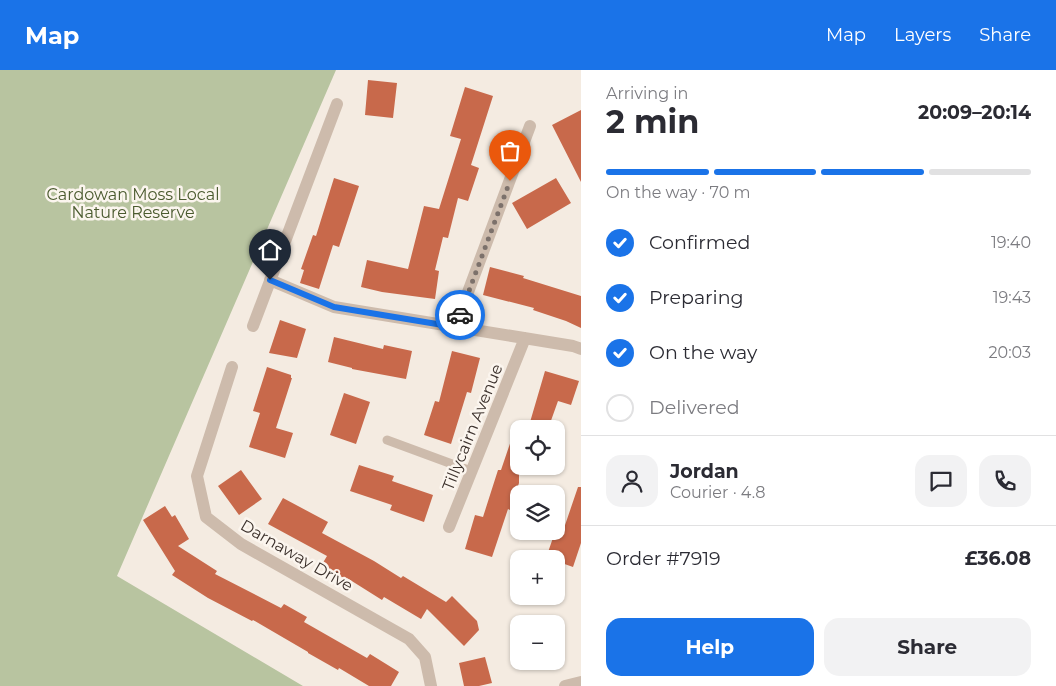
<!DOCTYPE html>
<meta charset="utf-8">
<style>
:root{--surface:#fff;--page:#f2f2f3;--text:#2b2b33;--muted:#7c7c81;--line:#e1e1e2;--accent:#1a73e8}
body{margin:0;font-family:Montserrat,sans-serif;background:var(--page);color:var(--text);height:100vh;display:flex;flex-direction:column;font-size:19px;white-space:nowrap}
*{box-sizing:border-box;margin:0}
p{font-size:16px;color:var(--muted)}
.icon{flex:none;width:28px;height:28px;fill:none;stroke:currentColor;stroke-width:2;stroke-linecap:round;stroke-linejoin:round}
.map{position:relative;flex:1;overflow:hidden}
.drawer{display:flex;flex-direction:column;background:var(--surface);width:475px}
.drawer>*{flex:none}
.controls{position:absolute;left:510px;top:350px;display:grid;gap:10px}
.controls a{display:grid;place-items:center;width:55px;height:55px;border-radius:10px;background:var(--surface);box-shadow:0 1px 4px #0004;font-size:25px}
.pin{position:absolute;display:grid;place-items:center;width:42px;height:42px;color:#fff;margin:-51px -21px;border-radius:50% 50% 50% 0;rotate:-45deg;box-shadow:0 0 5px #0007}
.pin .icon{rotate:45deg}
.courier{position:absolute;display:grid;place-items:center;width:50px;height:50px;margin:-25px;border:4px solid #1a73e8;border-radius:50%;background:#fff;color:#222;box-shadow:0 1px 6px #0007}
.summary em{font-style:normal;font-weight:700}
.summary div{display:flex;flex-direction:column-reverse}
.summary{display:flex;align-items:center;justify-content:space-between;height:85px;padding:0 25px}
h1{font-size:32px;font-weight:700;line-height:38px}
.bar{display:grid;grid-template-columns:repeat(4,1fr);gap:8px 5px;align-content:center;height:60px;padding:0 25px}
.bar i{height:6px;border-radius:4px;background:var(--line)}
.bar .current{background:var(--accent)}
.bar p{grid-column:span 4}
.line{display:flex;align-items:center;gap:12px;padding:0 25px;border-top:1px solid var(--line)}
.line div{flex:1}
.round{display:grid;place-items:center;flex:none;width:52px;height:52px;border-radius:15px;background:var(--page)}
ol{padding:0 25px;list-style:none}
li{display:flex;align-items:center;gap:15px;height:55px}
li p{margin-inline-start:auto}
li .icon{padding:5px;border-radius:50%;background:var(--accent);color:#fff;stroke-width:4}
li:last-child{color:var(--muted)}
li i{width:28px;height:28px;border:2px solid var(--line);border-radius:50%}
.cta{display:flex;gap:10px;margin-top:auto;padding:10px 25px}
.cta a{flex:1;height:58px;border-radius:15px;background:var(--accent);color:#fff;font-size:20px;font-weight:700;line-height:58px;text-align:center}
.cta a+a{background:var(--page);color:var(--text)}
header{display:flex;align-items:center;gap:30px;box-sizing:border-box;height:70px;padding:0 25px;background:var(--accent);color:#fff}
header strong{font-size:24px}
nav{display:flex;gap:28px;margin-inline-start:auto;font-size:18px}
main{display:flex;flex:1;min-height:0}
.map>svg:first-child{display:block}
</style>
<header>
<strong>Map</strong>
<nav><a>Map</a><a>Layers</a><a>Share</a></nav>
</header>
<main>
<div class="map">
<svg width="581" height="616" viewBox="0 0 581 616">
<rect width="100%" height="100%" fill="#f4ebe1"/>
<path fill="#b8c4a0" d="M0,0H336L117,506L303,616H0Z"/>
<path fill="#c8694b" d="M368,10L397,13L393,48L365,45Z
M465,17L493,26L471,95L479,98L468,131L458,128L448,168L443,167L435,200L439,201L435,229L382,222L361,217L367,190L408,199L424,136L439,139L461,69L450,66Z
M581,40V112L552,55Z
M334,108L359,116L339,177L333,175L319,219L300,213L304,200L301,199L313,165L316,166Z
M556,108L571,133L527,159L512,133Z
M490,197L524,206L523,208L581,226V258L566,251L533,240L534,238L483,225Z
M280,250L306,259L297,288L269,283Z
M334,267L383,279L384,275L412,281L406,309L352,299V298L328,292Z
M452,281L480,288L471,323L467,322L451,374L424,365L435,331L439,332Z
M267,297L291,305V308H292L276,358L293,363L285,388L249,377L260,343L253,341Z
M545,301L579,311L571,335L558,331L548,359H528Z
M344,323L370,332L356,374L330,365Z
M516,356H519V413L510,440L508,439L492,487L465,479L475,445L483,447L498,400H501Z
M359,395L394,406L392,411L433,425L424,452L390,440L392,435L350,421Z
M241,400L262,429L239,445L218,416Z
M578,417H581V473L573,497L556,491V489L546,488L555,462L562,464Z
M283,428L328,452L322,463L374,491L401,508L403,506L446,532L452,526L477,551L479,560L464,576L427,539L421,549L384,527L382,530L347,508L346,509L321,496L327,486L268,454Z
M165,436L172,447L175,445L189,469L178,476L217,501L215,504L281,538L284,534L307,547L304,552L367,588L370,584L399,602L391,616H369L339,598L338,600L308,583V582L253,550L252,551L208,528L172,505L175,501L143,450Z
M485,587L492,613L479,616H464L459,593Z"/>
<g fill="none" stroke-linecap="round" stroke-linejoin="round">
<path stroke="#cdbbac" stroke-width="9" d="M387,370L471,401"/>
<path stroke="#cdbbac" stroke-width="12" d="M270,210L334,237L573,276L581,279
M253,256L337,34
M455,257L530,56
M232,297L197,406L206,447L241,474L409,569L425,587L431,616
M449,457L525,268
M565,616L581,612"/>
</g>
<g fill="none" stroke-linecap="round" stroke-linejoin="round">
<path stroke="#7c716b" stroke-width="5" stroke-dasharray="0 9" d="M460,245L510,111"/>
<path stroke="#1a73e8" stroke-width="6" d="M270,210L334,237L455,257L460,245"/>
</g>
<g text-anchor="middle" stroke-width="5" stroke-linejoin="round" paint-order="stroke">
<g font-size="16" fill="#4a5a2e" stroke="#fbf5ee">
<text x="133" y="130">Cardowan Moss Local<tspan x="133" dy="18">Nature Reserve</tspan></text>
</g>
<g font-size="16" fill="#3b302b" stroke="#fbf5ee">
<text transform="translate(472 357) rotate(-68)" y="6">Tillycairn Avenue</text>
<text transform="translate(297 485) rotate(30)" y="6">Darnaway Drive</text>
</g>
</g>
</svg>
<div class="controls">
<a><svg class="icon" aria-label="locate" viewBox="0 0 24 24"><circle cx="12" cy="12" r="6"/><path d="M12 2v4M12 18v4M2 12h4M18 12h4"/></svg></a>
<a><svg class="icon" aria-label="layers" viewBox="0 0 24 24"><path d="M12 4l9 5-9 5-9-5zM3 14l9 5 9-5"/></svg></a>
<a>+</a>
<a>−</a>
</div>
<div class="pin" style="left:510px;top:111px;background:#ea580c"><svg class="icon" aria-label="bag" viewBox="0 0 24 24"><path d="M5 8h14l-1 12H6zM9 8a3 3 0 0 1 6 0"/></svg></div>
<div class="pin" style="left:270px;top:210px;background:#1f2937"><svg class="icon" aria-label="home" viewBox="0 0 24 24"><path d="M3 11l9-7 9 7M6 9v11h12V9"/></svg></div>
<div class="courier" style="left:460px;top:245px"><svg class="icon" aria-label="car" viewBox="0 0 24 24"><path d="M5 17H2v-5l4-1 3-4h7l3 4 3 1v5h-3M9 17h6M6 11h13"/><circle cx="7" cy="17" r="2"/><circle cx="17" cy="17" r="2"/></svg></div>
</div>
<section class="drawer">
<div class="summary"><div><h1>2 min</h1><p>Arriving in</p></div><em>20:09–20:14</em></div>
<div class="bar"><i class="current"></i><i class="current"></i><i class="current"></i><i></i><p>On the way · 70 m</p></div>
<ol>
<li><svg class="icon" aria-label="check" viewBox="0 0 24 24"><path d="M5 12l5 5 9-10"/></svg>Confirmed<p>19:40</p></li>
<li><svg class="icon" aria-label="check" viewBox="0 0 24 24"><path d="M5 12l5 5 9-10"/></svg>Preparing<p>19:43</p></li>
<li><svg class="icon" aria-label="check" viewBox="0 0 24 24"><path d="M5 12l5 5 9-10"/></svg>On the way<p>20:03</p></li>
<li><i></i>Delivered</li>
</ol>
<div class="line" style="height:90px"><a class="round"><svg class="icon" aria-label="person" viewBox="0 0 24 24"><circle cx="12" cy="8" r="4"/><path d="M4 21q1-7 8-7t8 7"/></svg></a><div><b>Jordan</b><p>Courier · 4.8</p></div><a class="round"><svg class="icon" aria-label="chat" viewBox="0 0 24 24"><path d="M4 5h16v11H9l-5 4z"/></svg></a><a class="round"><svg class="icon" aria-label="phone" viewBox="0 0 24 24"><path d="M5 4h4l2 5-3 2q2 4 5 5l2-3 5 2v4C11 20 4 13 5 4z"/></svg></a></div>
<div class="line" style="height:65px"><div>Order #7919</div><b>£36.08</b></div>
<div class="cta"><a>Help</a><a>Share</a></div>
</section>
</main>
